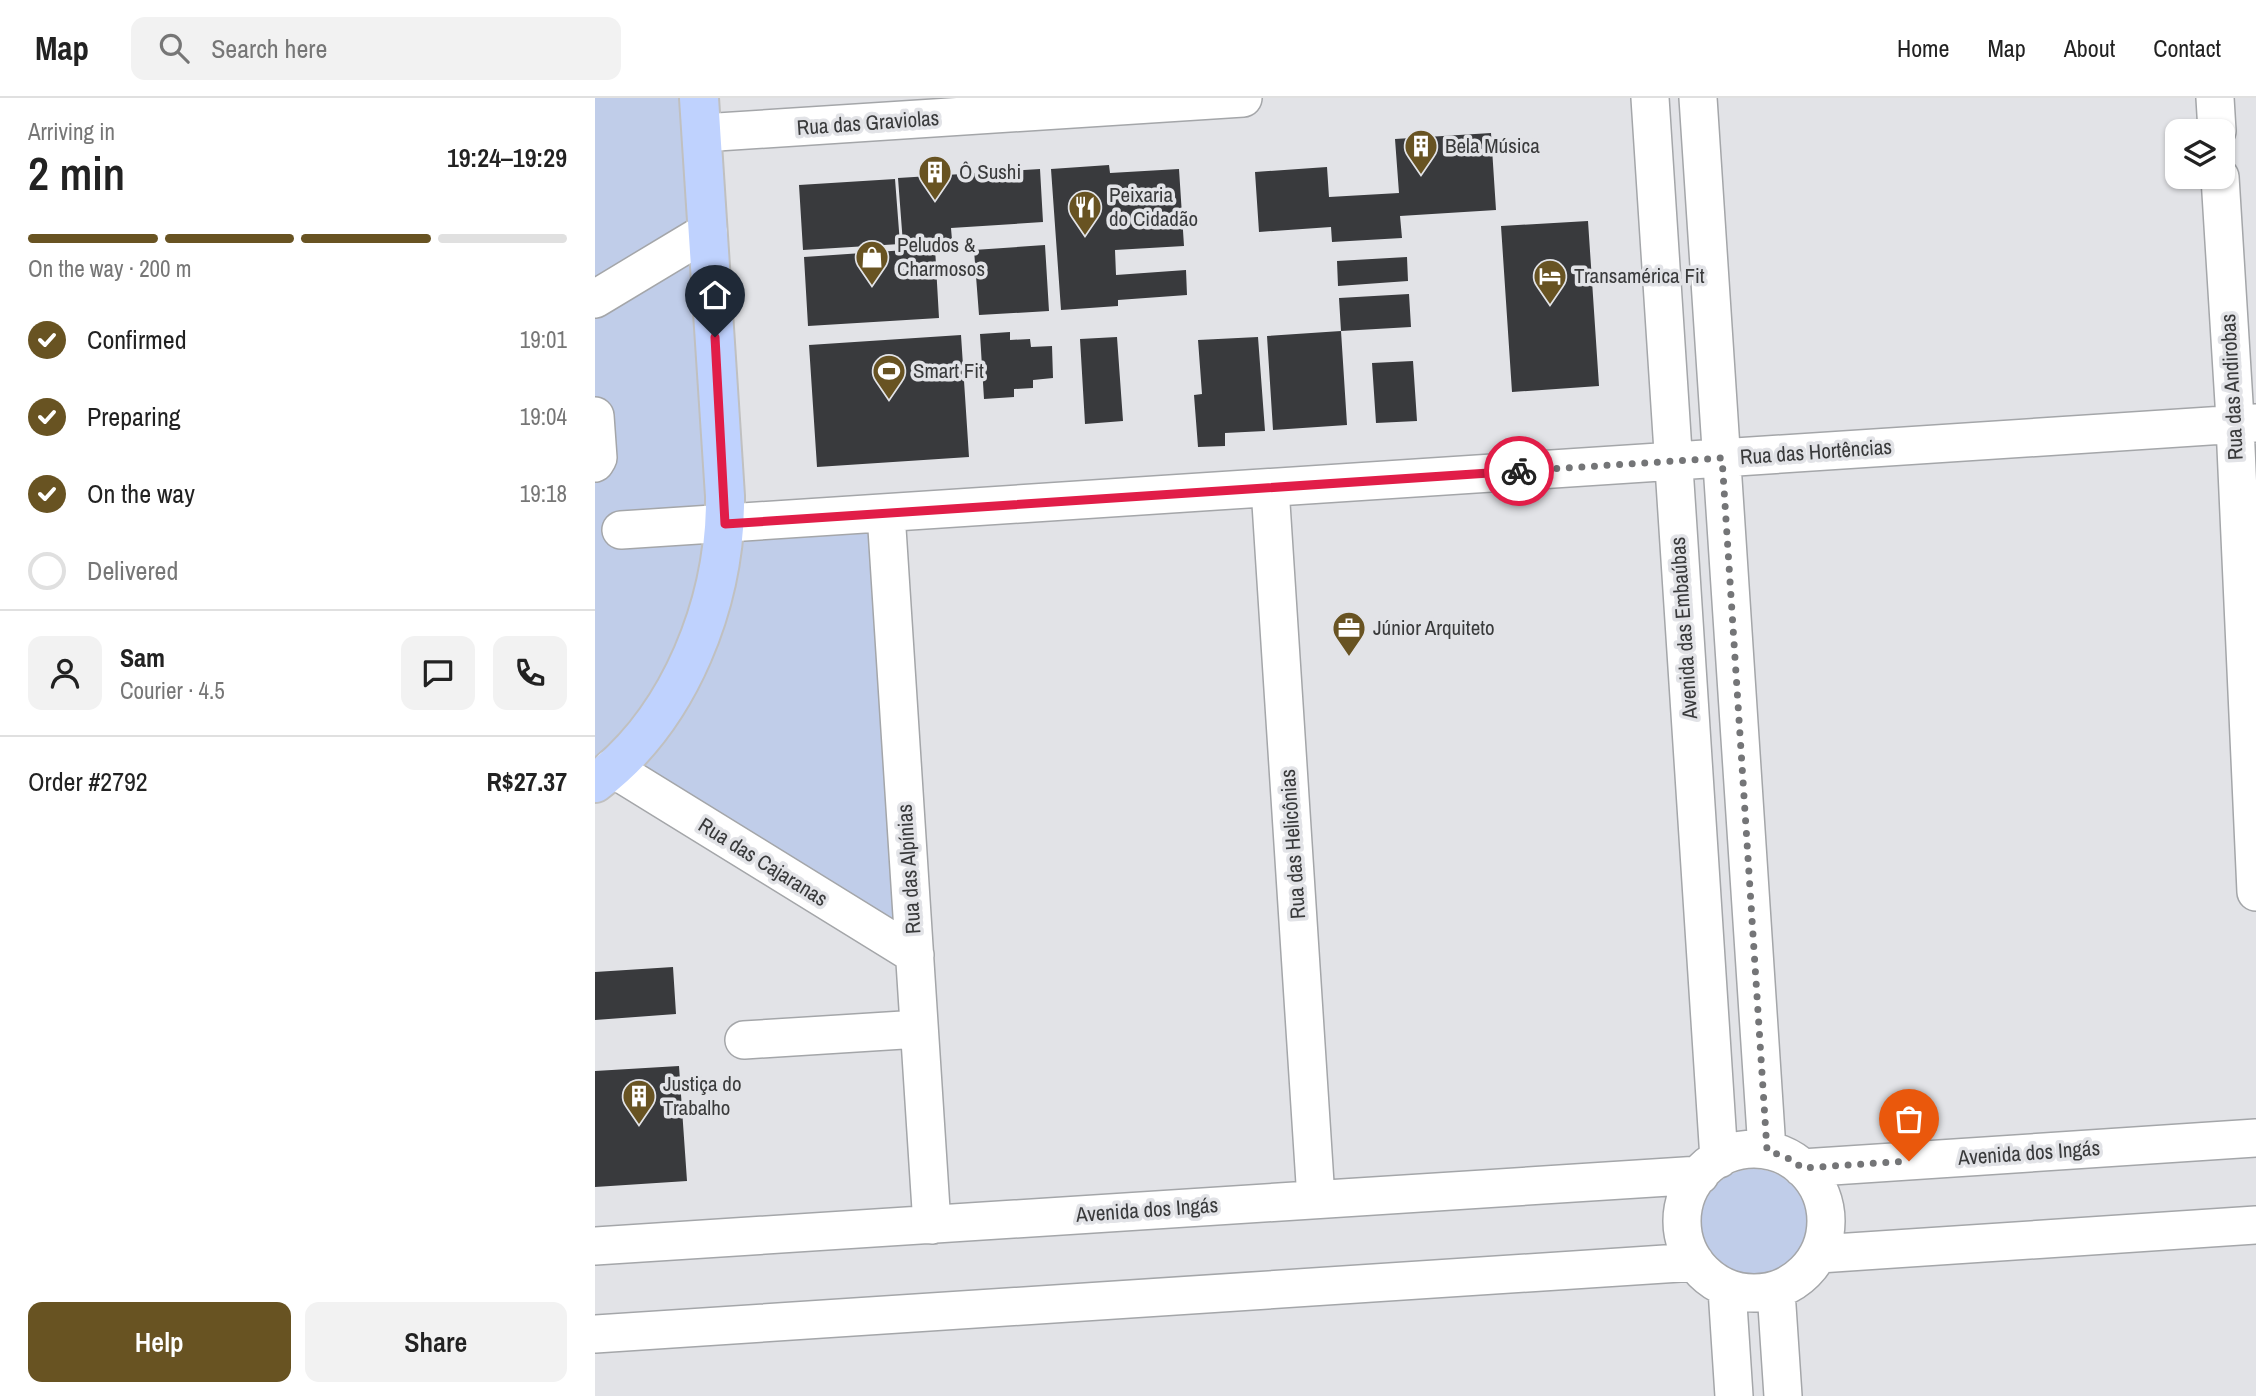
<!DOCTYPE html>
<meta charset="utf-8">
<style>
:root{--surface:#fff;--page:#f2f2f2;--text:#222;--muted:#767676;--line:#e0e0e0;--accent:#685322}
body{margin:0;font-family:"Archivo Narrow",sans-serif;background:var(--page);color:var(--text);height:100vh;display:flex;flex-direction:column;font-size:26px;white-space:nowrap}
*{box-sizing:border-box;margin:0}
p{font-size:23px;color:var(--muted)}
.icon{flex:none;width:38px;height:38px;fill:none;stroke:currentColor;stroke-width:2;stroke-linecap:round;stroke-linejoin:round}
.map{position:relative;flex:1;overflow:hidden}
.details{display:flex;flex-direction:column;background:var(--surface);width:595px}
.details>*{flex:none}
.tools{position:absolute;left:1570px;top:21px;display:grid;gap:14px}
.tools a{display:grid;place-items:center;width:70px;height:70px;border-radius:14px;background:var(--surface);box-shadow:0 2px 5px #0004;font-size:35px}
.pin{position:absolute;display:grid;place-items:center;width:60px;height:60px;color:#fff;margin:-72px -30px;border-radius:50% 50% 50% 0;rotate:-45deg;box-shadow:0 0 7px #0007}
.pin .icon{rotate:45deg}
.courier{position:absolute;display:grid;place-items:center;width:70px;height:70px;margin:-35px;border:5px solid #e11d48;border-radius:50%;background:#fff;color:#222;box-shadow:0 2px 9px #0007}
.headline em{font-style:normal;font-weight:600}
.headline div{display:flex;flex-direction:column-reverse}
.headline{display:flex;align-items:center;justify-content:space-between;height:119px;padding:0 28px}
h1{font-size:46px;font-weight:600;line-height:52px}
.bar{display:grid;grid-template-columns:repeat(4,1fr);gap:10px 7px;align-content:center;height:84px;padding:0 28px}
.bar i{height:9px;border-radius:5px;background:var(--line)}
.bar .current{background:var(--accent)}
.bar p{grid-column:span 4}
.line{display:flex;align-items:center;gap:18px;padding:0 28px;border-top:2px solid var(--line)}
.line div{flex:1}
.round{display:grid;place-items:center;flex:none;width:74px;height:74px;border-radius:14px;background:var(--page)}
ol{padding:0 28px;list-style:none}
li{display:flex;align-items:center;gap:21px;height:77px}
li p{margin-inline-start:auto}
li .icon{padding:7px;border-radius:50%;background:var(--accent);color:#fff;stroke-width:4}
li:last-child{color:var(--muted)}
li i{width:38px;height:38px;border:4px solid var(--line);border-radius:50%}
.cta{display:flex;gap:14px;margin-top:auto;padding:14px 28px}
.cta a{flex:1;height:80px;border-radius:14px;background:var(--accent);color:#fff;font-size:28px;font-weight:600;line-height:80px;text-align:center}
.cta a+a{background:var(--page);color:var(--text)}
header{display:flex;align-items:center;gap:42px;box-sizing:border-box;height:98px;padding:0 35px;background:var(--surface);border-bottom:2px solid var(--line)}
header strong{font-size:33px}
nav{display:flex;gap:38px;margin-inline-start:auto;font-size:24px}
.search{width:490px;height:63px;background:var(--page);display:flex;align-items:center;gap:18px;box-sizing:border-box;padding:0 24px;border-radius:14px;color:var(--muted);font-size:26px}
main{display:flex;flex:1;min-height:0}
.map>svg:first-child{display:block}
</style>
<header>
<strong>Map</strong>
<div class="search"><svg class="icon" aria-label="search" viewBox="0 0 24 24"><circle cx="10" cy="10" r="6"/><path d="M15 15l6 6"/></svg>Search here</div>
<nav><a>Home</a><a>Map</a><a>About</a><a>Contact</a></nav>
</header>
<main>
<section class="details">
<div class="headline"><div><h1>2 min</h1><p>Arriving in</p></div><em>19:24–19:29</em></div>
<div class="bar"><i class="current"></i><i class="current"></i><i class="current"></i><i></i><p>On the way · 200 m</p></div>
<ol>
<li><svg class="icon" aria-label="check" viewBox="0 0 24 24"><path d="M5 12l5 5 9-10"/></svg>Confirmed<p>19:01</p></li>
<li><svg class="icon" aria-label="check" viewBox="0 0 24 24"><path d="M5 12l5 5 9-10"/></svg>Preparing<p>19:04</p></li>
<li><svg class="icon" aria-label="check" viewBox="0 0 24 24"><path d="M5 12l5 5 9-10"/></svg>On the way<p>19:18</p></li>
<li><i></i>Delivered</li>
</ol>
<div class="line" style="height:126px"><a class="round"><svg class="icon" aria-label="person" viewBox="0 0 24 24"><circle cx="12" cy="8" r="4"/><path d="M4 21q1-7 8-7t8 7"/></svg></a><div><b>Sam</b><p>Courier · 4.5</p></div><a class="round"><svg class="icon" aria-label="chat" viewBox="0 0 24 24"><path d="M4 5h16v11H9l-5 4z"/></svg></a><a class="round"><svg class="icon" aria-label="phone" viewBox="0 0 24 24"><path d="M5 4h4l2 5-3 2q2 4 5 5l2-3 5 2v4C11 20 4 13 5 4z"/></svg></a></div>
<div class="line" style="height:91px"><div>Order #2792</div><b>R$27.37</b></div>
<div class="cta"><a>Help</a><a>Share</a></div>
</section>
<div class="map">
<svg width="1661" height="1298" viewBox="0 0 1661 1298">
<rect width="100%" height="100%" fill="#e2e3e7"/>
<path fill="#c0cde9" d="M0,0H86C91,85 97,169 102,254C107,326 116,398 106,470C97,544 51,610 0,661Z
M279,399L308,836L41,672L128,529L141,481L148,429Z
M1106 1124a53 53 0 1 1 106 0a53 53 0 1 1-106 0Z"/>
<path fill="#393a3d" d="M896,35L901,112L805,118L807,140L737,144L736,129L664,134L660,74L732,69L734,99L804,95L800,41Z
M514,67L515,75L584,71L589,148L520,152L521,177L591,172L592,197L523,202V208L466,212L456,71Z
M445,71L448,124L356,130L357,142L308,146L303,80Z
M300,81L305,146L208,152L204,87Z
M993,123L1004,288L917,294L906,128Z
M450,147L454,213L384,217L379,152Z
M340,150L344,220L213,228L209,159Z
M812,159L813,183L743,188L742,163Z
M814,196L816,229L746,233L752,327L678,332L672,238L746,233L744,200Z
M415,234V242L435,241L436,249L457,248L458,280L438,282V290L419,291V299L389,301L385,236Z
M366,237L374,359L222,369L214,247Z
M522,239L528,323L490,326L485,241Z
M663,239L670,333L630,335V348L603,349L599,297L607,296L603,242Z
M818,263L822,323L781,325L777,265Z
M78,869L81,916L0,922V874Z
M84,968L92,1083L0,1089V973Z"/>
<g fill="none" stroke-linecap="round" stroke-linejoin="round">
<defs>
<path id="minor" d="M1055,0L1124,1061
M1103,0L1172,1052
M1620,0L1622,33
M107,35L648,0
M1625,79L1639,305L1661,794
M0,201L113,133
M0,318L3,360L0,365
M675,390L721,1101
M291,415L337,1127
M26,432L1661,325
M17,670L320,857
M149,942L324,931
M1087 1123a72 72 0 1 1 144 0a72 72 0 1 1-144 0Z
M1207,1070L1661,1040
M0,1148L1105,1077
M1224,1156L1661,1127
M1132,1191L1139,1298
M1181,1193L1188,1298
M0,1236L1100,1164"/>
<path id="major" d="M0,685C86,620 131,503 130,398L104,0"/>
</defs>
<use href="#minor" stroke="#a4a6a9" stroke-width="40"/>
<use href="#major" stroke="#c0c0c0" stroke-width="42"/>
<use href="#minor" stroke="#fff" stroke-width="37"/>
<use href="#major" stroke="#bfd2fe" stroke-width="38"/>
</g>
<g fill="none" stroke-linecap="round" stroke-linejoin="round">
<path stroke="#747577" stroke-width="7" stroke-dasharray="0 12.6" d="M924,373L1127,360L1172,1052L1197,1062L1207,1070L1314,1063"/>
<path stroke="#e11d48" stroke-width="9" d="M120,239L130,426L924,373"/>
</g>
<defs>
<symbol id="building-pin" viewBox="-11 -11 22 30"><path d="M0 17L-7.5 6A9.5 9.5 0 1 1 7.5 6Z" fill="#685322" stroke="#e2e3e7"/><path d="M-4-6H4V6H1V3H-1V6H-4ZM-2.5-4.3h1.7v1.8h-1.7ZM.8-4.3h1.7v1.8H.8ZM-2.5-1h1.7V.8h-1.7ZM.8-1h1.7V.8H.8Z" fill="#fff"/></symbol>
<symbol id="restaurant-pin" viewBox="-11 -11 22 30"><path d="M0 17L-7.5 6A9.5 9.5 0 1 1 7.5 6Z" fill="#685322" stroke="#e2e3e7"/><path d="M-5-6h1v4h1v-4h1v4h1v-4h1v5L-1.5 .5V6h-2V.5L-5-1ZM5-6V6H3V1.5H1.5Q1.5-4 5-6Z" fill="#fff"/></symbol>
<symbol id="shop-pin" viewBox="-11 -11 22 30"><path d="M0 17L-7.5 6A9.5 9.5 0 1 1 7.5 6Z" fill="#685322" stroke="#e2e3e7"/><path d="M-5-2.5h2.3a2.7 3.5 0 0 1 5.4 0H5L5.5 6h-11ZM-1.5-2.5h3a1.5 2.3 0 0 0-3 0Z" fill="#fff"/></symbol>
<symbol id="hotel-pin" viewBox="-11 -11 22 30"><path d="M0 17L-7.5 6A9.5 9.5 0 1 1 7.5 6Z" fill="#685322" stroke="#e2e3e7"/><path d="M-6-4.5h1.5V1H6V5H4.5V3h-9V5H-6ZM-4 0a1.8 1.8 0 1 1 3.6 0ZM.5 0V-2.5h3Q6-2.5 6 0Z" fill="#fff"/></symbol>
<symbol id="stadium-pin" viewBox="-11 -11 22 30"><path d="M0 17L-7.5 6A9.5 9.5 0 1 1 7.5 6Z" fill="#685322" stroke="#e2e3e7"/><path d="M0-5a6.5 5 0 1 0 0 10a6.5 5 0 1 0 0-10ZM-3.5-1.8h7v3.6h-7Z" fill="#fff"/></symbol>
<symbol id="office-pin" viewBox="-11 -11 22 30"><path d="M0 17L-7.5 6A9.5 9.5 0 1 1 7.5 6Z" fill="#685322" stroke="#e2e3e7"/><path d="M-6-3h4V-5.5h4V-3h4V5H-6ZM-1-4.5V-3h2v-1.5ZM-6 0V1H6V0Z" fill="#fff"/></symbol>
</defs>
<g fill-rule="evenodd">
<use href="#building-pin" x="807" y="29" width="38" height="52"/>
<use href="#building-pin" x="321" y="55" width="38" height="52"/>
<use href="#restaurant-pin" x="471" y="90" width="38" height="52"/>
<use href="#shop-pin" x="258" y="140" width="38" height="52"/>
<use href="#hotel-pin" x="936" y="159" width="38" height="52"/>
<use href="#stadium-pin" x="275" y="254" width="38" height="52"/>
<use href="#office-pin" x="735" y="511" width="38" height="52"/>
<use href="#building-pin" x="25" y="979" width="38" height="52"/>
</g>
<g text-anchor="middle" stroke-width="7" stroke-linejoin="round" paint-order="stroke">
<g font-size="21" fill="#393a3b" stroke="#e2e3e7">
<text transform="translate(273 25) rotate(-4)" y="7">Rua das Graviolas</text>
<text transform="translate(1637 289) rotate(-93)" y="7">Rua das Andirobas</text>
<text transform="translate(1221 354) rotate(-4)" y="7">Rua das Hortências</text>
<text transform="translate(1089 530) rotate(-94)" y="7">Avenida das Embaúbas</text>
<text transform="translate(698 746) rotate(-94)" y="7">Rua das Helicônias</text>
<text transform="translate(168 764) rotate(32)" y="7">Rua das Cajaranas</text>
<text transform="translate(314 771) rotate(-94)" y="7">Rua das Alpínias</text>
<text transform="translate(1434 1055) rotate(-4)" y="7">Avenida dos Ingás</text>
<text transform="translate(552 1112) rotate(-4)" y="7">Avenida dos Ingás</text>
</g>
<g font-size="21" fill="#393a3b" stroke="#e2e3e7" text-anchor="start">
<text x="850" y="55">Bela Música</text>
<text x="364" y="81">Ô Sushi</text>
<text x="514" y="104">Peixaria<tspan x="514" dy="24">do Cidadão</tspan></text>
<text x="302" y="154">Peludos &amp;<tspan x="302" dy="24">Charmosos</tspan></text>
<text x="979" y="185">Transamérica Fit</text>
<text x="318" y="280">Smart Fit</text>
<text x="778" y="537">Júnior Arquiteto</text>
<text x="68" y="993">Justiça do<tspan x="68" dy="24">Trabalho</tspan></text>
</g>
</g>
</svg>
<div class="tools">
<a><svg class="icon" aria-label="layers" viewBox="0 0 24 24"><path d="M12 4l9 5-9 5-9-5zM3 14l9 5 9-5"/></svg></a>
</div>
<div class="pin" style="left:1314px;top:1063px;background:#ea580c"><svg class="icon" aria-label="bag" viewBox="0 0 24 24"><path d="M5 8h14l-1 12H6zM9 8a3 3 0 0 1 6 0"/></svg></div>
<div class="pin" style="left:120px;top:239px;background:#1f2937"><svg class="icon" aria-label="home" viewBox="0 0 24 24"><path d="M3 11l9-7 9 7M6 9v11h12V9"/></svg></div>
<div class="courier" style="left:924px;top:373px"><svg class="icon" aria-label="bike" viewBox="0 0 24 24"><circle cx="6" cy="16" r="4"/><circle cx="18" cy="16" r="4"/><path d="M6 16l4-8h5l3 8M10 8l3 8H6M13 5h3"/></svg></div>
</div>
</main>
